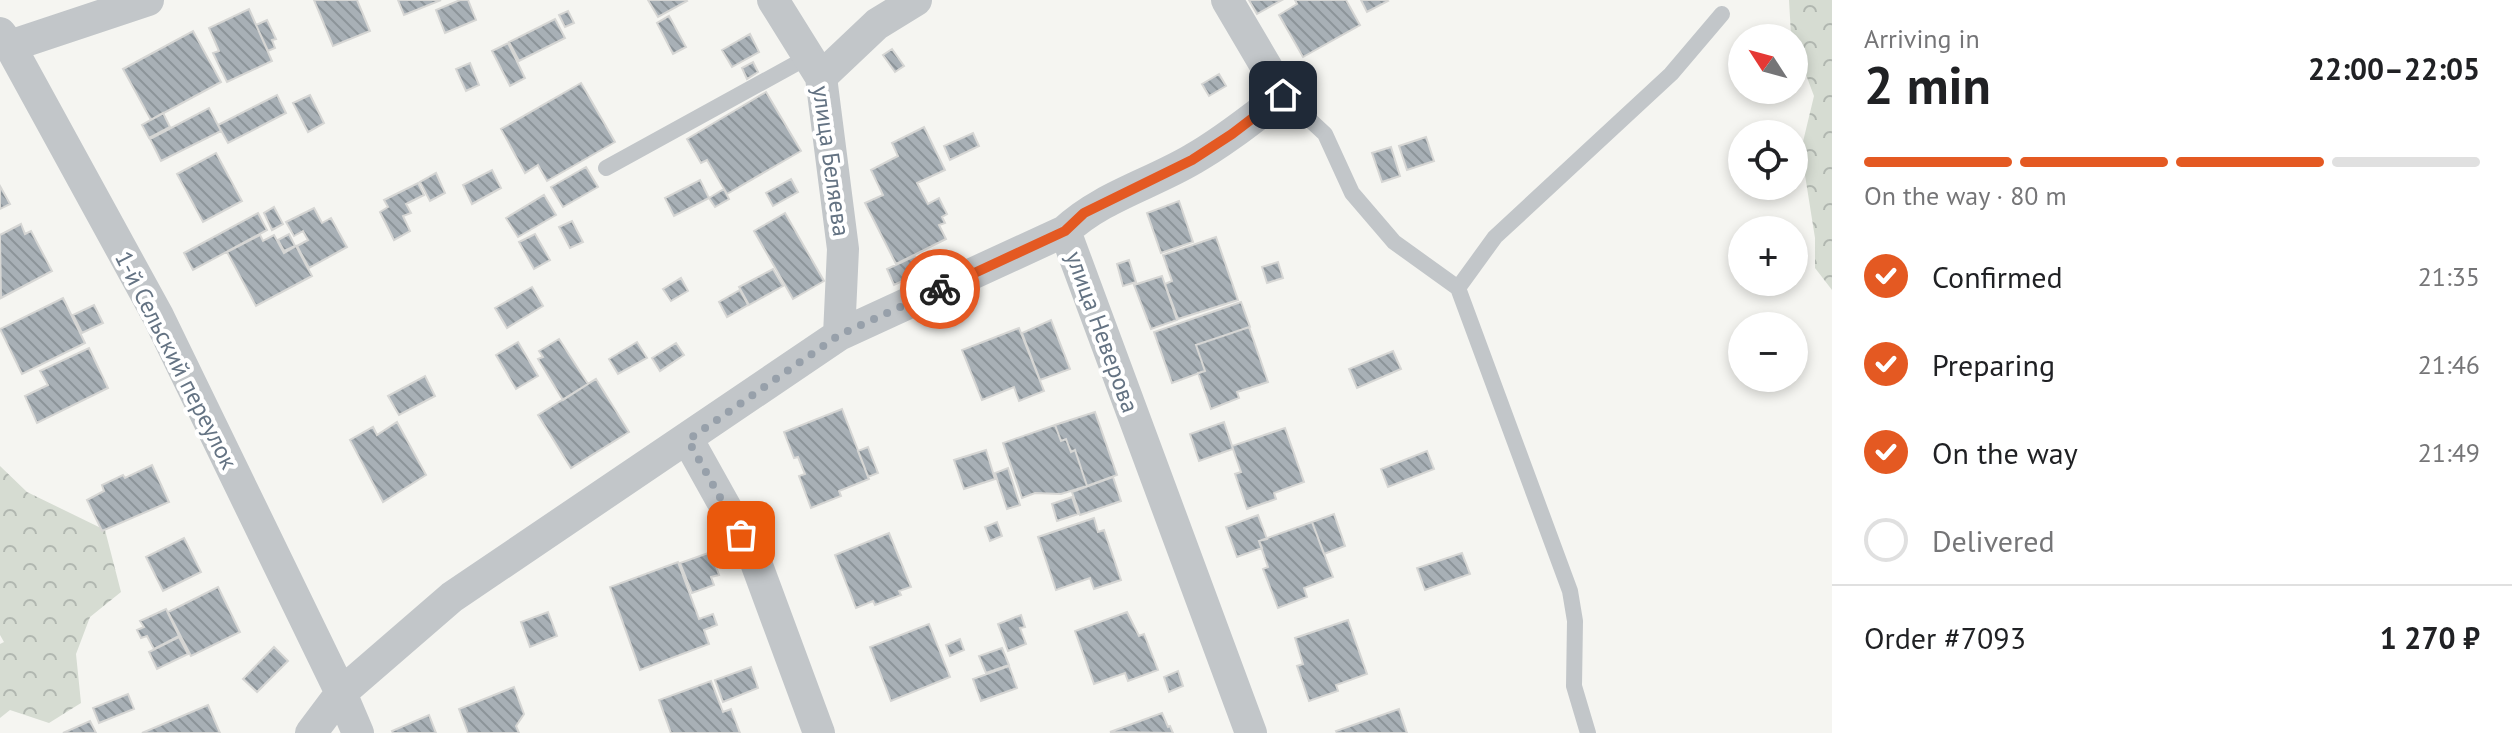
<!DOCTYPE html>
<meta charset="utf-8">
<style>
:root{--surface:#fff;--page:#f6f6f6;--text:#202124;--muted:#757577;--line:#e0e0e0;--accent:#e45922}
body{margin:0;font-family:"PT Sans",sans-serif;background:var(--page);color:var(--text);height:100vh;display:flex;flex-direction:column;font-size:30px;white-space:nowrap}
*{box-sizing:border-box;margin:0}
p{font-size:26px;color:var(--muted)}
.icon{flex:none;width:44px;height:44px;fill:none;stroke:currentColor;stroke-width:2;stroke-linecap:round;stroke-linejoin:round}
.map{position:relative;flex:1;overflow:hidden}
.side{display:flex;flex-direction:column;background:var(--surface);width:680px}
.side>*{flex:none}
.needle{width:52px;rotate:306deg}
.tools{position:absolute;left:1728px;top:24px;display:grid;gap:16px}
.tools a{display:grid;place-items:center;width:80px;height:80px;border-radius:50%;background:var(--surface);box-shadow:0 4px 12px #0003;font-size:40px}
.pin{position:absolute;display:grid;place-items:center;width:68px;height:68px;color:#fff;margin:-34px;border-radius:16px;box-shadow:0 4px 12px #0006}
.courier{position:absolute;display:grid;place-items:center;width:80px;height:80px;margin:-40px;border:6px solid #e45922;border-radius:50%;background:#fff;color:#222;box-shadow:0 2px 10px #0007}
.summary em{font-style:normal;font-weight:700}
.summary div{display:flex;flex-direction:column-reverse}
.summary{display:flex;align-items:center;justify-content:space-between;height:136px;padding:0 32px}
h1{font-size:52px;font-weight:700;line-height:60px}
.bar{display:grid;grid-template-columns:repeat(4,1fr);gap:12px 8px;align-content:center;height:96px;padding:0 32px}
.bar i{height:10px;border-radius:6px;background:var(--line)}
.bar .on{background:var(--accent)}
.bar p{grid-column:span 4}
.line{display:flex;align-items:center;gap:20px;padding:0 32px;border-top:2px solid var(--line)}
.line div{flex:1}
ol{padding:0 32px;list-style:none}
li{display:flex;align-items:center;gap:24px;height:88px}
li p{margin-inline-start:auto}
li .icon{padding:8px;border-radius:50%;background:var(--accent);color:#fff;stroke-width:4}
li:last-child{color:var(--muted)}
li i{width:44px;height:44px;border:4px solid var(--line);border-radius:50%}
main{display:flex;flex:1;min-height:0}
.map>svg:first-child{display:block}
</style>
<main>
<div class="map">
<svg width="1832" height="733" viewBox="0 0 1832 733">
<defs>
<pattern id="forest-crowns" width="20" height="18" patternUnits="userSpaceOnUse" patternTransform="scale(2)"><rect width="20" height="18" fill="#d6dcd2"/><path d="M2 6a3 3 0 1 1 6 0M12 15a3 3 0 1 1 6 0" fill="none" stroke="#b1b7b0"/></pattern>
<pattern id="building-back-hatch" width="6" height="6" patternUnits="userSpaceOnUse" patternTransform="scale(2)"><rect width="6" height="6" fill="#a8b0b6"/><path d="M-1 5l2 2M0 0l6 6M5-1l2 2" fill="none" stroke="#8c9499"/></pattern>
</defs>
<rect width="100%" height="100%" fill="#f5f5f1"/>
<path fill="url(#forest-crowns)" d="M1789,0H1832V290L1815,268V238L1801,150L1814,96L1791,35Z
M0,466L27,492L105,530L121,592L90,617L76,654L81,703L49,723L10,710L0,718V644L4,642L0,635Z"/>
<path fill="url(#building-back-hatch)" stroke="#d6d6d4" stroke-width="2" d="M314,0H357L370,31L333,46Z
M398,0H441L404,15Z
M460,0H468L476,20L445,33L436,10Z
M648,0H686L687,1L658,17Z
M1249,0H1282L1257,14Z
M1295,0H1346L1360,25L1303,57L1279,15L1297,4Z
M1361,0H1387L1388,1L1367,12Z
M249,9L272,61L227,82L213,53L219,51L209,28Z
M568,11L574,23L565,27L559,15Z
M669,16L686,47L673,54L657,23Z
M555,19L565,38L519,61L509,42Z
M267,20L276,39L272,40L275,48L268,51L256,25Z
M193,31L221,82L151,120L123,69Z
M750,34L759,52L732,67L722,50Z
M508,43L525,78L510,86L492,51Z
M892,49L904,66L895,72L883,55Z
M753,62L758,72L747,79L742,68Z
M470,63L479,85L466,91L456,69Z
M1219,74L1226,86L1209,96L1202,84Z
M581,83L615,142L547,181L538,165L525,173L501,129Z
M766,92L801,151L727,194L707,160L701,163L687,139Z
M277,95L286,113L228,143L218,125Z
M310,95L324,123L308,132L293,103Z
M209,108L221,131L161,161L150,139Z
M163,113L170,127L149,138L142,125Z
M924,127L945,170L917,183L928,204L939,198L947,214L942,217L945,223L939,225L946,239L896,264L865,203L883,195L871,170L898,156L892,143Z
M973,133L979,146L950,160L944,146Z
M1426,137L1434,161L1407,170L1399,146Z
M1391,147L1400,176L1382,182L1372,153Z
M216,153L242,201L203,222L177,174Z
M586,167L598,187L563,207L551,187Z
M492,170L501,188L472,204L463,185Z
M436,173L445,193L430,201L420,182Z
M791,179L798,192L773,206L766,193Z
M700,180L709,198L674,216L665,198Z
M418,183L424,195L406,204L411,213L403,216L410,231L394,240L380,212L388,207L384,200Z
M0,186L10,204L0,209Z
M724,189L729,199L715,207L709,198Z
M544,195L556,215L518,237L506,218Z
M1179,201L1193,242L1161,253L1147,213Z
M274,207L283,224L272,230L264,213Z
M314,208L322,223L331,218L347,247L309,268L297,246L308,240L303,231L294,236L286,222Z
M258,213L267,230L193,270L184,253Z
M785,213L824,281L793,299L754,231Z
M572,221L583,242L570,248L559,227Z
M21,224L25,234L31,231L52,271L1,298L0,235Z
M289,234L295,246L284,251L278,240Z
M535,234L550,260L534,269L519,242Z
M260,235L263,241L274,235L284,253L296,246L312,276L256,306L227,252Z
M1216,237L1238,300L1178,319L1165,284L1172,281L1163,255Z
M915,256L922,272L894,285L887,269Z
M1129,260L1136,282L1123,286L1117,264Z
M1278,262L1283,278L1267,283L1262,267Z
M773,269L783,286L749,305L739,287Z
M1162,276L1177,320L1151,329L1134,285Z
M681,278L688,291L671,301L663,289Z
M532,287L543,306L507,328L495,308Z
M740,290L748,305L727,317L719,302Z
M63,298L85,343L22,374L0,329Z
M1241,302L1250,327L1196,345L1205,371L1172,383L1154,332Z
M94,305L103,323L82,333L73,315Z
M1051,320L1070,369L1040,380L1022,333Z
M1249,327L1268,382L1237,392L1239,398L1211,409L1198,373L1205,371L1196,345Z
M1019,328L1044,391L1019,401L1014,387L982,400L962,350Z
M559,339L588,384L563,400L538,359L543,357L539,351Z
M518,342L538,376L516,389L496,355Z
M637,342L647,358L618,374L609,359Z
M676,343L684,355L660,371L652,358Z
M89,348L108,388L37,423L25,396L48,385L40,371Z
M1393,351L1401,369L1357,388L1349,369Z
M425,376L435,396L399,415L388,396Z
M596,379L629,432L571,468L538,415Z
M842,409L869,479L839,491L841,496L811,508L799,476L805,474L798,457L794,458L784,432Z
M1095,412L1117,475L1087,486L1075,450L1071,452L1066,439L1061,441L1055,425Z
M397,422L426,475L383,502L350,440L373,427L377,435Z
M1224,422L1233,449L1199,461L1190,434Z
M1055,425L1061,441L1066,439L1071,452L1075,450L1087,486L1061,494L1035,493L1022,498L1003,443Z
M1285,428L1304,482L1274,493L1276,499L1247,509L1235,474L1241,472L1232,446Z
M868,447L878,473L868,477L858,451Z
M986,450L995,479L964,489L954,460Z
M1427,451L1434,469L1388,487L1381,469Z
M152,465L169,502L102,531L87,500L104,491L102,485L123,475L125,478Z
M1008,468L1020,505L1007,509L995,473Z
M1113,477L1121,501L1080,515L1072,492Z
M1072,497L1078,514L1057,521L1052,504Z
M1334,514L1345,546L1324,554L1312,522Z
M1258,515L1267,539L1259,541L1262,548L1237,557L1226,527Z
M1094,518L1098,532L1104,530L1121,580L1094,589L1090,578L1056,590L1038,537Z
M997,522L1002,536L990,541L985,527Z
M1312,522L1333,577L1304,588L1307,597L1278,608L1263,569L1268,567L1259,541Z
M889,533L911,587L899,591L901,595L875,605L873,601L856,608L835,555Z
M184,538L201,572L163,591L146,557Z
M711,552L719,575L711,577L714,585L692,593L680,563Z
M1462,553L1470,574L1425,590L1417,568Z
M678,562L699,619L713,614L717,625L704,630L709,644L640,670L610,587Z
M218,587L240,632L191,656L168,612Z
M166,609L179,636L154,649L147,636L141,638L137,630L144,627L140,621Z
M548,612L557,636L530,647L521,622Z
M1127,612L1139,636L1144,634L1158,670L1128,681L1125,673L1094,684L1075,631Z
M1021,615L1025,627L1020,628L1026,644L1008,651L998,624Z
M1348,620L1367,674L1336,685L1338,691L1309,701L1297,666L1303,664L1295,638Z
M929,624L950,677L891,701L870,647Z
M179,637L188,654L157,669L149,652Z
M960,639L964,650L950,656L946,645Z
M274,647L288,661L257,692L243,679Z
M1002,648L1009,665L986,673L979,656Z
M1009,666L1017,688L981,701L973,679Z
M751,667L758,688L723,702L715,680Z
M1178,671L1183,686L1169,692L1164,677Z
M711,681L723,712L731,709L740,733H671L659,700Z
M514,687L524,714L516,726L519,733H468L459,709Z
M128,694L134,709L99,723L93,708Z
M208,705L220,733H142Z
M1399,709L1407,733H1337L1336,731Z
M1162,713L1168,727L1170,726L1173,733L1110,732Z
M429,715L436,733H393L392,731Z
M90,721L96,733H63Z"/>
<g fill="none" stroke-linecap="round" stroke-linejoin="round">
<path stroke="#c2c6c9" stroke-width="16" d="M1283,95L1325,134L1352,193L1394,242L1458,288L1570,591L1575,621L1574,686L1588,733
M606,168L808,57
M1458,288L1495,237L1671,74L1722,14"/>
<path stroke="#c2c6c9" stroke-width="32" d="M773,0L821,77L843,249L839,335
M0,33L10,46L158,316L341,693L358,733
M10,46L148,0
M821,77L877,24L916,0
M1065,231L1251,733
M688,440L755,560L819,733
M311,733L341,693L452,597L839,335L1065,231C1101,197 1151,184 1193,159C1225,141 1254,117 1283,95L1227,0"/>
</g>
<g fill="none" stroke-linecap="round" stroke-linejoin="round">
<path stroke="#97a0aa" stroke-width="8" stroke-dasharray="0 14.4" d="M741,535L688,440L839,335L940,289"/>
<path stroke="#e45922" stroke-width="10" d="M940,289L1065,231L1084,213L1192,160L1232,134L1283,95"/>
</g>
<g text-anchor="middle" stroke-width="8" stroke-linejoin="round" paint-order="stroke">
<g font-size="24" fill="#647383" stroke="#fff">
<text transform="translate(831 161) rotate(82)" y="8">улица Беляева</text>
<text transform="translate(1102 332) rotate(70)" y="8">улица Неверова</text>
<text transform="translate(176 360) rotate(63)" y="8">1-й Сельский переулок</text>
</g>
</g>
</svg>
<div class="tools">
<a><svg class="needle" viewBox="-14 -14 28 28"><path d="M0-13l5 13h-10z" fill="#e53935"/><path d="M0 13l5-13h-10z" fill="#757577"/></svg></a>
<a><svg class="icon" aria-label="locate" viewBox="0 0 24 24"><circle cx="12" cy="12" r="6"/><path d="M12 2v4M12 18v4M2 12h4M18 12h4"/></svg></a>
<a>+</a>
<a>−</a>
</div>
<div class="pin" style="left:741px;top:535px;background:#ea580c"><svg class="icon" aria-label="bag" viewBox="0 0 24 24"><path d="M5 8h14l-1 12H6zM9 8a3 3 0 0 1 6 0"/></svg></div>
<div class="pin" style="left:1283px;top:95px;background:#1f2937"><svg class="icon" aria-label="home" viewBox="0 0 24 24"><path d="M3 11l9-7 9 7M6 9v11h12V9"/></svg></div>
<div class="courier" style="left:940px;top:289px"><svg class="icon" aria-label="bike" viewBox="0 0 24 24"><circle cx="6" cy="16" r="4"/><circle cx="18" cy="16" r="4"/><path d="M6 16l4-8h5l3 8M10 8l3 8H6M13 5h3"/></svg></div>
</div>
<section class="side">
<div class="summary"><div><h1>2 min</h1><p>Arriving in</p></div><em>22:00–22:05</em></div>
<div class="bar"><i class="on"></i><i class="on"></i><i class="on"></i><i></i><p>On the way · 80 m</p></div>
<ol>
<li><svg class="icon" aria-label="check" viewBox="0 0 24 24"><path d="M5 12l5 5 9-10"/></svg>Confirmed<p>21:35</p></li>
<li><svg class="icon" aria-label="check" viewBox="0 0 24 24"><path d="M5 12l5 5 9-10"/></svg>Preparing<p>21:46</p></li>
<li><svg class="icon" aria-label="check" viewBox="0 0 24 24"><path d="M5 12l5 5 9-10"/></svg>On the way<p>21:49</p></li>
<li><i></i>Delivered</li>
</ol>
<div class="line" style="height:104px"><div>Order #7093</div><b>1 270 ₽</b></div>
</section>
</main>
